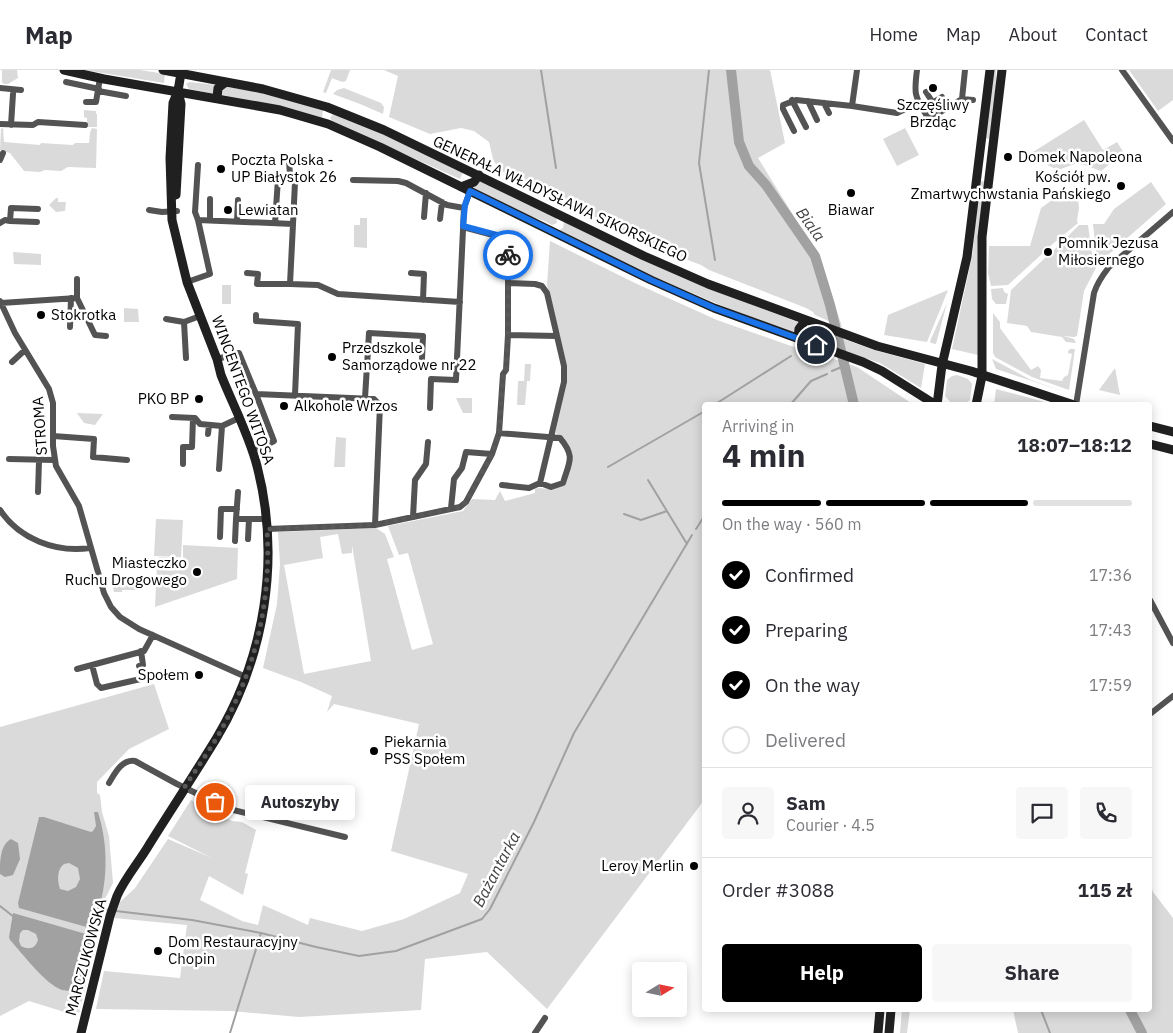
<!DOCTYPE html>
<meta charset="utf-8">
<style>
:root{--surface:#fff;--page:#f7f7f7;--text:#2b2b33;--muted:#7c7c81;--line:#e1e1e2;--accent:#000}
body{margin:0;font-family:"IBM Plex Sans",sans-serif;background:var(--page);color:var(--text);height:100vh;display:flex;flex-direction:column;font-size:19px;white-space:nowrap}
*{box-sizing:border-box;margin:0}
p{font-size:16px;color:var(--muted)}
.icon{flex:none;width:28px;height:28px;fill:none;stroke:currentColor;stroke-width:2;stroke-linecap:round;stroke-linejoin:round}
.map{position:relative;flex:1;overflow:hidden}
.details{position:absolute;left:702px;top:332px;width:450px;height:610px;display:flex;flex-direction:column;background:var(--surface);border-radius:5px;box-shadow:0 2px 12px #0003}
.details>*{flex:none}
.needle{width:32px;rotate:80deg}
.buttons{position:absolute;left:632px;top:892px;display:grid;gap:10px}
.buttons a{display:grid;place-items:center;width:55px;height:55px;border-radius:5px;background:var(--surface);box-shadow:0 2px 12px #0003;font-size:25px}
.pin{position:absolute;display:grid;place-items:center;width:42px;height:42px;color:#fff;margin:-21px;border:2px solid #fff;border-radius:50%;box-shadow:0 1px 5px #0007}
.courier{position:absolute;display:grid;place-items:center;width:50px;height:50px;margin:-25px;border:4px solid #1a73e8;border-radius:50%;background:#fff;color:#222;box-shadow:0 1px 6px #0007}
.bubble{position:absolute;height:35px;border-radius:5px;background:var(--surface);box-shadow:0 2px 12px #0003;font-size:16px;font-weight:700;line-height:35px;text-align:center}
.overview em{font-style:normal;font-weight:700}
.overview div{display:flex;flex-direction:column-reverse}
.overview{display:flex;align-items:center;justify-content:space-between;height:85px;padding:0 20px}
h1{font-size:32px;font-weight:700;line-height:38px}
.bar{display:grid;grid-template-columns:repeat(4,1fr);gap:8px 5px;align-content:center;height:60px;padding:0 20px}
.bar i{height:6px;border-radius:4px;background:var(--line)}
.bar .active{background:var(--accent)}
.bar p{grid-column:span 4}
.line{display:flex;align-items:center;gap:12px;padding:0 20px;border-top:1px solid var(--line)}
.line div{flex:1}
.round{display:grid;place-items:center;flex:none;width:52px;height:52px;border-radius:5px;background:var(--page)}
ol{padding:0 20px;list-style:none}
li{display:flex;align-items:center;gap:15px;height:55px}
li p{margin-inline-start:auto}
li .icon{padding:5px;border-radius:50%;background:var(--accent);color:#fff;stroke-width:4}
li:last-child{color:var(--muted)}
li i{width:28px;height:28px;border:2px solid var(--line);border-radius:50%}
.cta{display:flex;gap:10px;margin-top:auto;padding:10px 20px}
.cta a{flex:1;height:58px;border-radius:5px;background:var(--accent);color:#fff;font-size:20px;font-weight:700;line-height:58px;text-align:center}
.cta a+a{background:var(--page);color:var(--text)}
header{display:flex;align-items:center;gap:30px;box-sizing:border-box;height:70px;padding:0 25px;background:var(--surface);border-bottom:1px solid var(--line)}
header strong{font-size:24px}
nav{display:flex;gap:28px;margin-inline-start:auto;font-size:18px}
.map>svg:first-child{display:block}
</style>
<header>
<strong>Map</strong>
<nav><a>Home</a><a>Map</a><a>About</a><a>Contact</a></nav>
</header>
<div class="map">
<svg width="1173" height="963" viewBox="0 0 1173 963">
<rect width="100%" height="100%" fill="#fff"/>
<path fill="#dadada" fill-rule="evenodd" d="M2,0H17L18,8L8,14H4L2,12Z
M84,0H140L165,4L164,13Z
M331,0H350L346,11L342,12L332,8L326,23L323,22Z
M384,0H770L785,73L758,88L821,190L842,257L815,245L813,242L806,238L709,200L701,195L667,182L499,100L493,89L489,72L474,61L461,58L430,64L389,47L398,6Z
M992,0H996V18L990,67L988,69L985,68Z
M1129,0H1173V30L1158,41Z
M189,12L217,15L214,24L189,19L186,14Z
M223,16L267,24L323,39L322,48L291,39L223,25L220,24Z
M344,18L381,33L384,37L383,44L360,34L333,24L337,20Z
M84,40L96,41V44H97V57H87V48L84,47Z
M333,44H335L395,69L463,102L460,109L333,52L330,48Z
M1084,50L1103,80L1117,72L1124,83L1101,101L1078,93L1058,100L1049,96L1033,82Z
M3,58L4,72L40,75L41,73L73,75L75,73H89L90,63L92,58L97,59L96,98L68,97L61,101L45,100L40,102L24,101L10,83L0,80L1,59Z
M905,58L919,85L897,96L883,69Z
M480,109L556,146L557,153L552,155L542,150L525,145L469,117Z
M980,111H983L985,113L978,285L952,279L973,182L975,153Z
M1151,112L1166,134L1100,192L1096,183L1093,154H1104L1114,139Z
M1063,122H1072L1078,128L1079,138L1077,151L1078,153L1049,177L1045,178L1043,183L1008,215L991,216L988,203L989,176H1030L1041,138Z
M56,128H58V132H66L65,141L56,142L49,135Z
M360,148H367V178L354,177V155H360Z
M564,151L705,217L800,253L796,265C715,234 635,200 558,161L563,158Z
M1079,155H1088L1092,184L1097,196L1084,221L1077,266L1074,267L1063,266L1074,269L1076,273L1066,272L1062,267L1031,262L1027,256L1007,253L1011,220L1046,187L1051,185L1053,181Z
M550,171L637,214L717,250L791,276L828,287L857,297L914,335H705V729L547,939L487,882L425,889L421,940L299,947L231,941L96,939L104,901L180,908L187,855L114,848L120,832L135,818L168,769L212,788L168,766L191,730L232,751L242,752L256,760L245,803L248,804L243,825L209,806L200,830L242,851L258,855L263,835L308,855L310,848L362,861L404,849L460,823L468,804L391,781L419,654L334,634L327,642L332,626L301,612L263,598L277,534L280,494L278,462L376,458L385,464L394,487L387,489L412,580L433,574L408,483L399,485L388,456L463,441L472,429L495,430L500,421L505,431L535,423V419L538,418L550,419L565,415L572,381L564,368L555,363L567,313V296L547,215ZM338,464L342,484L352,483V475L371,591L304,604L284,495L323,488L320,467Z
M13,182L41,184V195L14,194Z
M222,215H231V234H222Z
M1003,218L1004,222L1008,224L1006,234H996L992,229L991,219Z
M948,220L927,272L884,265L888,245Z
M947,233L936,274L931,273L930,271Z
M124,238L138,239L139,252H124Z
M993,243L1000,252V258L1031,300L1038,296L1041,300L1040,308L1062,311L1064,307L1068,305L1072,284L1068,283V281L1070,279H1075L1069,320L1032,307L995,287L993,283Z
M810,257L874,280L925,294L921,318L880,293L806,269L803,266L804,260Z
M992,289L1031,310L1068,323L996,299Z
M525,294H531L530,311H527L525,335H517L518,311H524Z
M1115,298L1120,325L1099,320Z
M957,305L968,309L972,314L970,330L964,335L951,333L945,326L947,310L952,306Z
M996,319L1056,335H994Z
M456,328H472V343H463Z
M77,343L103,344L95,355L84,353Z
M336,367L346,368L345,397H334Z
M156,449L183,450L181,487L154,486Z
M183,475L238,478L237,509L155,537L157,494L159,487L183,488Z
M119,511H136V520H122V522H114L112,513H119Z
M154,614L169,659L129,679L97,712V723L100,725L102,742L109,766L113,813L105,829L99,852V859L96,863L95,879L79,943L75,942L74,945L29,931L0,946V657Z
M1150,812L1153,822L1173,848V963H1146L1134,940H1150Z
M902,940H910L907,963H900Z
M1013,940H1130L1142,963H1018Z"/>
<path fill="#a1a1a1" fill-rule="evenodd" d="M94,742H98C107,771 108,801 101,831L96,833L94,840L97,846L96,854L90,858L19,838L18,833L39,747H44L91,762L93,761L96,756ZM69,793L78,798L80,809L76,817L68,821L60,819C57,810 57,799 64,794Z
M11,769L18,773L20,789L13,805L5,807L0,804C0,791 0,775 11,769Z
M13,843L93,866V873L89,878L91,880L78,921C73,921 67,921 62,920C45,914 23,884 10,870L9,867ZM28,860L36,864L38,870C35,879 29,880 21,876L19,871L20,863L23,860Z"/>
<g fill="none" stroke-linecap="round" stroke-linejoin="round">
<path stroke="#a1a1a1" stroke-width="2" d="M541,0L556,98
M709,0L699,93L715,190
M832,301L844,296
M714,335L791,286
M790,335L811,311L827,304
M608,397L705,341
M648,410L687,474
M624,444L641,450L667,441
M696,459L705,445
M0,836L14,847
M94,837L109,840
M116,841L192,850L261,863L316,877L359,886L396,881L482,849L490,839L534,752L574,663L692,465
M1041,940L1050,963
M230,963L261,863"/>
<path stroke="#a1a1a1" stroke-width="10" d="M731,0L739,72L749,96L766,115L815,186L830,235L854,335
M1130,940L1142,963"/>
<path stroke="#535353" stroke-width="6" d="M857,0L852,36L897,43L918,33
M917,0C914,23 914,26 927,46H934L962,29L973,30
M1122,0L1173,71
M66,12L99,19
M0,18L21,20
M98,21L126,26
M926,22L933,33
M962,29L965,0
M792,30L806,57
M808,31L817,50
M86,32H96L100,8
M824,33L829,43
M922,39L942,27
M0,54L33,55L38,52L85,55
M11,55L13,24
M794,61L783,39V35L796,30L852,36
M0,90L3,83
M289,90L290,106L295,112L293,154
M198,95L195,142L198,150
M353,110L398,111L406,113L447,135L464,138
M149,140L162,142L177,141
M424,147L426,123
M440,149L442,132
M210,150V129
M10,151L37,152
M237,151L238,130
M0,153L5,150L10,151L11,138L38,139
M275,153L278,109
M247,203L258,204L257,214H290
M411,203L424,204L423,230
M187,212L210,204L198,150L293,154L290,214L318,215L338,224L460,232
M77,228V209
M0,231L15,263L49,319L53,333V376L56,396L79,436L104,523L111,537L120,547L139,559L246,607
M1,233L77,228L95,265L106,266
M256,245V251L298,254L295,325
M166,249L184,252L200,246
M184,252L186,288
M70,257L71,228
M508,265L557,266
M217,289L239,283L256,324L374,329L380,335L375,455
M12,292L25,280
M365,328L369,263L423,266L422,289
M1076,335L1094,223C1097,213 1102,206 1109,197L1173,142
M430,338L431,309L456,310L464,138L470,121
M172,347L195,348L200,354L222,356L239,348
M499,363L560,368C576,387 569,392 563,413L551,417L540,413
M208,364L209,355
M53,366L94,369L93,387L127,390
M253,382L274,371L256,324
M9,389L54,390
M183,394V377H192L193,348
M219,399L222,356
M502,415L529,418L540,413L564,312V296L547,223L542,216L535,214L508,213
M38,422L39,391
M238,422L236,449H266
M451,438L454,409L462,398L466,382L492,384
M0,440C19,469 56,483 90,478
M413,447L415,410L426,394L428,372
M267,459L375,455L460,437L466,432L492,384L499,363L503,304L506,300L508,265V169L463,157
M220,467L221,439H237
M248,469L249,449
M235,471L236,449
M1150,530L1173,573
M92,595L97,614L101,618L145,608
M139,596L143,595L141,581
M77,599L144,581L153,565
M1150,644L1173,626
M109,713C115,703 122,689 135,691L177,714L229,739L345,767
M535,963L545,948"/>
<path stroke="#202020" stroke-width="9" d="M64,0L104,9L280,40L328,54L380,77L651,210L714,238L863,292L882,301L936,335
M163,0L263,19L327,37L384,60L644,186L708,214L877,276L971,301L1074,335
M217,28L218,18L226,12
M461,117L474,112L479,105
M176,125L181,34L178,21
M798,269L799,259L805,251
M937,335L942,295L967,187L990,0
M976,335L982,306V167L1002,0
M1150,356L1173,362
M1150,374L1173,380
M81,963L110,846L117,826C125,808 139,792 149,775C171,740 194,705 216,669C265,588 281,488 257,396C249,365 233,335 221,305L217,289L187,212L172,150L170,88L173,33L178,21L181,3
M878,963L880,940
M889,963L891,940"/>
</g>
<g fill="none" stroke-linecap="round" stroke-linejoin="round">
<path stroke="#595959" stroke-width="5" stroke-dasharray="0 9" d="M215,732L184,718C199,695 215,673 227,649C258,590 271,526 267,459L375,455L460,437L466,432L492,384L499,363L503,304L506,300L508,264V185"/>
<path stroke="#1a73e8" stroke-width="6" d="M508,185V168L463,156L465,135L470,121L651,210L714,238L816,275"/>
</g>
<g fill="#000" stroke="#fff" stroke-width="2">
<circle cx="933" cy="18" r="5"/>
<circle cx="1008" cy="87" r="5"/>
<circle cx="221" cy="99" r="5"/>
<circle cx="1121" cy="116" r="5"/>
<circle cx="851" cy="123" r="5"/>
<circle cx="228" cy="140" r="5"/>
<circle cx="1048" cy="182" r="5"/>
<circle cx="41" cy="245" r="5"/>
<circle cx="332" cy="287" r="5"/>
<circle cx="199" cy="329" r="5"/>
<circle cx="284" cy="336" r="5"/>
<circle cx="197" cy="502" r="5"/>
<circle cx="199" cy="605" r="5"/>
<circle cx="374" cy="681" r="5"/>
<circle cx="694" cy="796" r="5"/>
<circle cx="158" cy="881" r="5"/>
</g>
<g text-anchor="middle" stroke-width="5" stroke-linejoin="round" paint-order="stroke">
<g font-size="15" fill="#000" stroke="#fff" text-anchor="start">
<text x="933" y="40" text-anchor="middle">Szczęśliwy<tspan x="933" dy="17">Brzdąc</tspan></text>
<text x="1018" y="92">Domek Napoleona</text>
<text x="231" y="95">Poczta Polska -<tspan x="231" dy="17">UP Białystok 26</tspan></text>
<text x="1111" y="112" text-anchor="end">Kościół pw.<tspan x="1111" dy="17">Zmartwychwstania Pańskiego</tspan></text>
<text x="238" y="145">Lewiatan</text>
<text x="851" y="145" text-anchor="middle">Biawar</text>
<text x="1058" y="178">Pomnik Jezusa<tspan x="1058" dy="17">Miłosiernego</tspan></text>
<text x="51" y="250">Stokrotka</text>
<text x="342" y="283">Przedszkole<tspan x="342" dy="17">Samorządowe nr 22</tspan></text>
<text x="189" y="334" text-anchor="end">PKO BP</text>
<text x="294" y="341">Alkohole Wrzos</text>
<text x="187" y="498" text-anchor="end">Miasteczko<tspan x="187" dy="17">Ruchu Drogowego</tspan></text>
<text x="189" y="610" text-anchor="end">Społem</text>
<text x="384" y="677">Piekarnia<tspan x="384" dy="17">PSS Społem</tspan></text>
<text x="684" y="801" text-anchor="end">Leroy Merlin</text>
<text x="168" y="877">Dom Restauracyjny<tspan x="168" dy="17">Chopin</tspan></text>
</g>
<g font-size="15" fill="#000" stroke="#fff">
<text transform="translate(560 129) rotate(25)" y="5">GENERAŁA WŁADYSŁAWA SIKORSKIEGO</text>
<text transform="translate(243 320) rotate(70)" y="5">WINCENTEGO WITOSA</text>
<text transform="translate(40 356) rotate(-94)" y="5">STROMA</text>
<text transform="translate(86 887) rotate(-75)" y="5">MARCZUKOWSKA</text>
</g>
<g font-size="16" font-style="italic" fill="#424242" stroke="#fff">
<text transform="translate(811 154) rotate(54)" y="6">Biala</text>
<text transform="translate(496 799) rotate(-62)" y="6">Bażantarka</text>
</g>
</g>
</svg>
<div class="buttons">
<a><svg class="needle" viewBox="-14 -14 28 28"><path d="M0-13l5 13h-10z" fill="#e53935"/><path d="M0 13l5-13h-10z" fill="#7c7c81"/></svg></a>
</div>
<div class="pin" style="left:215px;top:732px;background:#ea580c"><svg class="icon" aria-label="bag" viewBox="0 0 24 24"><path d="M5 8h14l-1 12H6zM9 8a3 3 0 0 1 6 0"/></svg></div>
<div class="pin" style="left:816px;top:275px;background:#1f2937"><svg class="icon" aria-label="home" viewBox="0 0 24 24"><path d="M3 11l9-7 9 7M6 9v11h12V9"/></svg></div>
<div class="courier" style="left:508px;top:185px"><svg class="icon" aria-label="bike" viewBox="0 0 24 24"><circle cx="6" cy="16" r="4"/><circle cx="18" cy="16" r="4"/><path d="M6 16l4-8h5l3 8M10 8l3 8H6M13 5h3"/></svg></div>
<div class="bubble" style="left:245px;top:715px;width:110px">Autoszyby</div>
<section class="details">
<div class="overview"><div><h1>4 min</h1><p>Arriving in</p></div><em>18:07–18:12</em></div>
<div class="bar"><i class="active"></i><i class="active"></i><i class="active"></i><i></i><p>On the way · 560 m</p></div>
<ol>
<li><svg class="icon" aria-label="check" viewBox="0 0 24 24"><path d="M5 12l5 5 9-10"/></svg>Confirmed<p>17:36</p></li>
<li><svg class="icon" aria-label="check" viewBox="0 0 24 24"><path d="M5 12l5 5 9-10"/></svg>Preparing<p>17:43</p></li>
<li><svg class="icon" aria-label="check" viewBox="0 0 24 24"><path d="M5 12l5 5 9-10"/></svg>On the way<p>17:59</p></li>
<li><i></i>Delivered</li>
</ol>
<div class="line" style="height:90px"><a class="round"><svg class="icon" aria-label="person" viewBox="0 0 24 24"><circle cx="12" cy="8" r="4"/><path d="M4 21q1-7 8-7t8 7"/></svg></a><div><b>Sam</b><p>Courier · 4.5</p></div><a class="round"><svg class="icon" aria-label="chat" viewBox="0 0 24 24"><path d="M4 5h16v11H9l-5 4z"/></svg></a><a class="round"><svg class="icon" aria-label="phone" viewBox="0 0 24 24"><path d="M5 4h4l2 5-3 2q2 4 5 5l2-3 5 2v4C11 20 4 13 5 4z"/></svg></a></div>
<div class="line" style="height:65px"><div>Order #3088</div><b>115 zł</b></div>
<div class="cta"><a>Help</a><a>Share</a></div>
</section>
</div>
